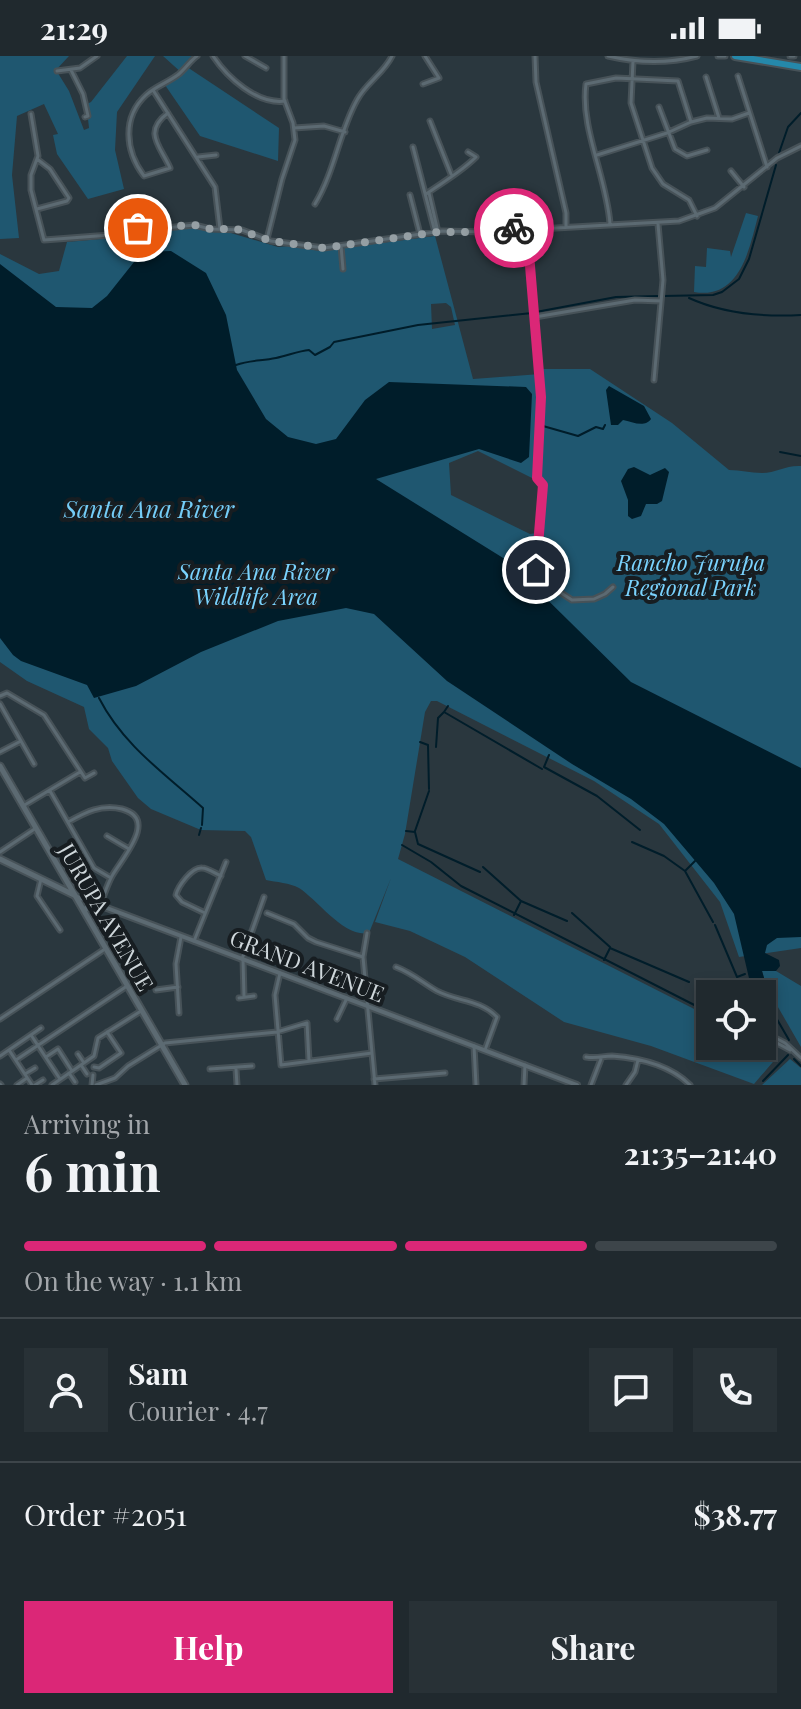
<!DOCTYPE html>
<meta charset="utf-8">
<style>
:root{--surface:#20292e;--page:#283136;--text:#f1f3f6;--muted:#a2a6aa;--line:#3d454a;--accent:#db2777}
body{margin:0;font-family:"Playfair Display",serif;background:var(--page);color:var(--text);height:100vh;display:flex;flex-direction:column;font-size:30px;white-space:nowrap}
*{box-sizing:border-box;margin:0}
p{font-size:26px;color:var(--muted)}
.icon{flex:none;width:44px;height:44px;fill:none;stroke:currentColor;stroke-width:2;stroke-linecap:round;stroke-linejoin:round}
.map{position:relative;height:1029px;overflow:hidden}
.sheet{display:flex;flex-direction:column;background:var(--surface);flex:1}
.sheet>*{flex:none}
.fabs{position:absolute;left:696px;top:924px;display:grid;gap:16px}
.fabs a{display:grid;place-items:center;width:80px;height:80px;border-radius:0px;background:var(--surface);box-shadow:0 4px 12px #0003,0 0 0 2px var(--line);font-size:40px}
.pin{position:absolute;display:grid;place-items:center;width:68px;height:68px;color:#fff;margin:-34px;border:4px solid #fff;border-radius:50%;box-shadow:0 2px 8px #0007}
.courier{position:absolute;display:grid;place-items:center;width:80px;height:80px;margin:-40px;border:6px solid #db2777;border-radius:50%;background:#fff;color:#222;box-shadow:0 2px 10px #0007}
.overview em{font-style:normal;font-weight:700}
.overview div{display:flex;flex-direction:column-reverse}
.overview{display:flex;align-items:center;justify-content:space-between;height:136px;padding:0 24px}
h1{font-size:52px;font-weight:700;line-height:60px}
.bar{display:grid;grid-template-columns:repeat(4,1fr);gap:12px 8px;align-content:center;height:96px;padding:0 24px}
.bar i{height:10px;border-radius:6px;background:var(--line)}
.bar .active{background:var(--accent)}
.bar p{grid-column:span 4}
.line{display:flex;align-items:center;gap:20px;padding:0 24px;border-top:2px solid var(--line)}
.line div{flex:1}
.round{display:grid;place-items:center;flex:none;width:84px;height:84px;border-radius:0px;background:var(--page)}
.primary-button{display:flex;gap:16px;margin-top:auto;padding:16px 24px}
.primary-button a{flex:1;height:92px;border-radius:0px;background:var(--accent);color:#fff;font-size:32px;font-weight:700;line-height:92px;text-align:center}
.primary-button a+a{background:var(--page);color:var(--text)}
.status{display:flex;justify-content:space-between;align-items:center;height:56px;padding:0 40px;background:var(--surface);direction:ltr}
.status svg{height:22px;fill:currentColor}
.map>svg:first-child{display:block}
</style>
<div class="status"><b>21:29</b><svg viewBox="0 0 49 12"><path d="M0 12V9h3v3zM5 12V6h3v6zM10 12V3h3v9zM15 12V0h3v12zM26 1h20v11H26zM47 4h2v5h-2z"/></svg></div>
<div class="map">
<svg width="801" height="1029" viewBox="0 0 801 1029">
<rect width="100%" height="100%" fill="#2a373e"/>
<path fill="#1f5770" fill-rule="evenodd" d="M0,0H69L56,14L69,35L84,74L89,72L88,63H90L87,48L91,46L127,0H155L117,56L115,94L124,133L88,143L57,98L53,79L58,78L44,48L17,60L12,119L19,182L0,183Z
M163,0H192L184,9L279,72L278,105L200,80L165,29L183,18Z
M746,157L758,160C749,194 740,244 694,236L695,210L706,211L707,192L730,195L731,201Z
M196,171L209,176L231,177L278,191L289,190L320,195L435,180L473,323L540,318L541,313H590L672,367L729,414C741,414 750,417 762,417C776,417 786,409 801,410V892L739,901L720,846L659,768L594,725L437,645H431L425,656L405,778L398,803L710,961V990H762L778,1000L754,1028L651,990L564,966L465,901L410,875L375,866L391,822L369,877C344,882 318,844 299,832C290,827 276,826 266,824L251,781L245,775L201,774L151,753L138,742L112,705L108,692L89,673L84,651L27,625L0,606V198L39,218L59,215L67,186L113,182L134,174L145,178ZM446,247L451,251L455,269L432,273L431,248ZM478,395L540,426L536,477L530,478L451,439L449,407Z
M762,915H776L801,930V991L767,932Z
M790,1003L801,1012V1029H762Z"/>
<path fill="#001d2a" d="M171,195L206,217L226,259L237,314L266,363L288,381L316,388L336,383L365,344L389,326L526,331L532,338L529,401L521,407L479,393L376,423L508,505L631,626L801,712V881L777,882L767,889L765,897L779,904L780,910L776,915H762L767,932L752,935L734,858L714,827L664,768L631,743L572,708L447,625L374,558L346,552L278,565L201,596L136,630L94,642L87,629L21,605L13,599L0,582V208L56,251L92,252L107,240L142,196Z
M609,330L644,350L651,363C645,372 632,366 623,364L618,369H611L606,334Z
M634,411L650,419L665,412L669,416L662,445L657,448H646L641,460L632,463L628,460V444L621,425L628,413Z"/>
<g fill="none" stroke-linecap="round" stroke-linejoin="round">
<path stroke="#001d2a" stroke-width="2" d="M779,97L788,71L801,57
M663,240L713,239L722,236L739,223L749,203L776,109
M689,242C724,258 763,261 801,259
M536,256L616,241L659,240
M236,309C250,304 261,305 276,302C287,300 298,295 309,294L315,299L330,291L334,286L418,269L532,257
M543,370L578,380L596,371L603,373L605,369
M780,396L801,400
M99,642C123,689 164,717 203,752L202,769
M448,650L444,656L542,713
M420,686L428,689L429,733
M436,691L438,662L444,656
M549,699L544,711L597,740L640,774
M406,775L415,776L418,788L480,816
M415,775L429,735
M199,779L201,772
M632,786L664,800L685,815L695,805
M402,789L431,806L461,830L710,957
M483,811L521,845
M685,815L713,866
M572,857L610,891
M514,859L521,845L567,865
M715,869L737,921L745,918
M604,904L610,892L689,926
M760,934L789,984
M725,938L736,923
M794,1003L801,1010
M763,1025L788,999"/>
<defs>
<path id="minor" d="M213,0C227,21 257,49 285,45
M245,0L266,12
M535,0L536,26L566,157V170
M608,0C638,7 667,8 697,0
M718,0H725
M790,0H794
M633,5L631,47L652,112L663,128L689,144L697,160
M71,14L83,38L88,60L85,61
M57,15L80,12L97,0
M738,20L767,111
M706,21L719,62
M423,28L439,22L425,0
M153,34L215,131L220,173
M659,51L675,93L687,100L707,94
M168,57C142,76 161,91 170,112L144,120C125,95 122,61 146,39C156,30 169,26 179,18C186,12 190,5 197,0
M31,58L38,100L31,119V134L44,184L110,179L133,172L147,174L194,169L211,173L242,174L271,185L324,192L442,175L486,176L679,165L715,152L777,102L801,90
M430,65L451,118
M294,72L324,70L345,76
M413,91L435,176
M597,99L667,77L691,66L707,62L732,63L749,57
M198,101L216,99
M731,115L744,131
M429,137L438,176
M426,138C443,126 461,116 476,101L468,96
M410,139L420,178
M315,148C335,115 339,76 357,44C366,27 384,17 392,0
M37,153L67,145L69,142L50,113L37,103
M610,168C607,122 580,72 586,28L616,22L678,25L691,66
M527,172L541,341L537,422L543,429L537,519L541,524L572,544L594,543L605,538L613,531
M267,183L282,123L295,84L293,67L284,43V0
M341,190L343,213
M535,261L635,244L661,245
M654,324L663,224L658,168
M0,640L7,637L44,659L85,722L94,717
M0,648L34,708
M0,696L21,685
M50,735L94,812L111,822
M23,750L80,716
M68,766C86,756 101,748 122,753C159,763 122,802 112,820C107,829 104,840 100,849
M107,780L129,793
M0,796L36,772
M41,823L37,840L60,874
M205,857L182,846L176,839C178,830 192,811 202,812C208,812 216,818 221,820
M267,857L294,868L308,882L316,886L363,901
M367,877L363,901L375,1029
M194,885L226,806
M242,903L264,841
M243,903L244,941
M396,911C412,917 423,927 437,935C458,946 479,943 497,961L485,994
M280,917L275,939L281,1009L372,997
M156,934L178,931
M239,942L254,940
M179,957L176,908L181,881
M0,963L105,893
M337,963L347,942
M762,975L785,987L801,1002
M31,979L60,1023
M762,979L790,994
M474,990L476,1029
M9,994L32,1029
M78,998L84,1007
M0,1000L41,972
M46,1001L58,993L72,1015
M586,1001C596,1003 603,1000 612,1000C639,1002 670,1009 690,1029
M16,1004L127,930
M81,1009L87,1018
M94,1011L99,1012L121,997L107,976
M210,1013L252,1010
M236,1013L237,1029
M69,1017L75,1026
M25,1018L35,1012
M374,1023L445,1017
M0,1028L1,1029
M17,1029L27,1022
M35,1029L43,1024
M52,1029L94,1000L98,982L141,955
M92,1029L93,1019
M96,1029L115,1022L128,1010L165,987L277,976L307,967L309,1005
M524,1029L525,1009
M591,1029L601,1003
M626,1029L635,1016L638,1004"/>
<path id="tertiary" d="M75,840L577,1029"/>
<path id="secondary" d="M0,710L185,1029
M0,803L74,839
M84,855L92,846"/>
<path id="primary" d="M735,0L801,11"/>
</defs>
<use href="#minor" stroke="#475258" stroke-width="7"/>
<use href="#tertiary" stroke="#475258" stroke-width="8"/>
<use href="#secondary" stroke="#475258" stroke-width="9"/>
<use href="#primary" stroke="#475258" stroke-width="10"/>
<use href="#minor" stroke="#5c6a72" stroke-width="3"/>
<use href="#tertiary" stroke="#5c6a72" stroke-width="4"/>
<use href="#secondary" stroke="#5c6a72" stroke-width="5"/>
<use href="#primary" stroke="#2588aa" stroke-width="6"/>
</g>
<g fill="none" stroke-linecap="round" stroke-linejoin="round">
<path stroke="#959fa4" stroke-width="8" stroke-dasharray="0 14.4" d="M138,172L194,169L211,173H237L271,185L324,192L438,176H486L514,172"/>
<path stroke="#db2777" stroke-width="10" d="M514,172H527V174L541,341L537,422L543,429L536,514"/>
</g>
<g text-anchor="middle" stroke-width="8" stroke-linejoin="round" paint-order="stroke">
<g font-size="22" font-style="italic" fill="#7ad3fe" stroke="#171d21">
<text x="691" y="515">Rancho Jurupa<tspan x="691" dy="25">Regional Park</tspan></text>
<text x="256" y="524">Santa Ana River<tspan x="256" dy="25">Wildlife Area</tspan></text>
</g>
<g font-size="22" fill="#cfd7db" stroke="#171d21">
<text transform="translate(106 861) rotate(60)" y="8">JURUPA AVENUE</text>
<text transform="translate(307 910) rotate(21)" y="8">GRAND AVENUE</text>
</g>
<g font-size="24" font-style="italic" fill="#74cdf8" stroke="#171d21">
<text x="149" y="462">Santa Ana River</text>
</g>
</g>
</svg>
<div class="fabs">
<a><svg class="icon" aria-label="locate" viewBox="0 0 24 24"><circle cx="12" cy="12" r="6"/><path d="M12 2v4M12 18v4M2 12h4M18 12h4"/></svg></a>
</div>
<div class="pin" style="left:138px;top:172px;background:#ea580c"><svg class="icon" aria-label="bag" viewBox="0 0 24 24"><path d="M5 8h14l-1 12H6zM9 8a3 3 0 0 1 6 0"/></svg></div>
<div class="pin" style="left:536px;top:514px;background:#1f2937"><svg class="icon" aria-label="home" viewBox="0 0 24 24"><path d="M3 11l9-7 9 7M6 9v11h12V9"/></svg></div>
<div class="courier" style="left:514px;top:172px"><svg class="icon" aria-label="bike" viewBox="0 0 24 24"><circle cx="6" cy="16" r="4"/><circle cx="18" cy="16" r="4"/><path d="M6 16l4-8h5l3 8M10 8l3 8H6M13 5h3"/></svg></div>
</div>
<section class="sheet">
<div class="overview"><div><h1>6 min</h1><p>Arriving in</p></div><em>21:35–21:40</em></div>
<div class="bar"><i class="active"></i><i class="active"></i><i class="active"></i><i></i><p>On the way · 1.1 km</p></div>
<div class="line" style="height:144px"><a class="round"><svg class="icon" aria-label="person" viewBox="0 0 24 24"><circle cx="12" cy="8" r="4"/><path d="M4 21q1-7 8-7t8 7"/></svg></a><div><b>Sam</b><p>Courier · 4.7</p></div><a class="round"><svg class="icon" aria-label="chat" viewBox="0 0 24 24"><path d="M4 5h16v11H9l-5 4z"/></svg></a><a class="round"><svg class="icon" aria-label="phone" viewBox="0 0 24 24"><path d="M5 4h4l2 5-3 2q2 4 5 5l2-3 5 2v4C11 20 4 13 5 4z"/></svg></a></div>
<div class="line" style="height:104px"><div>Order #2051</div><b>$38.77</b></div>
<div class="primary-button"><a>Help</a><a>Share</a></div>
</section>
